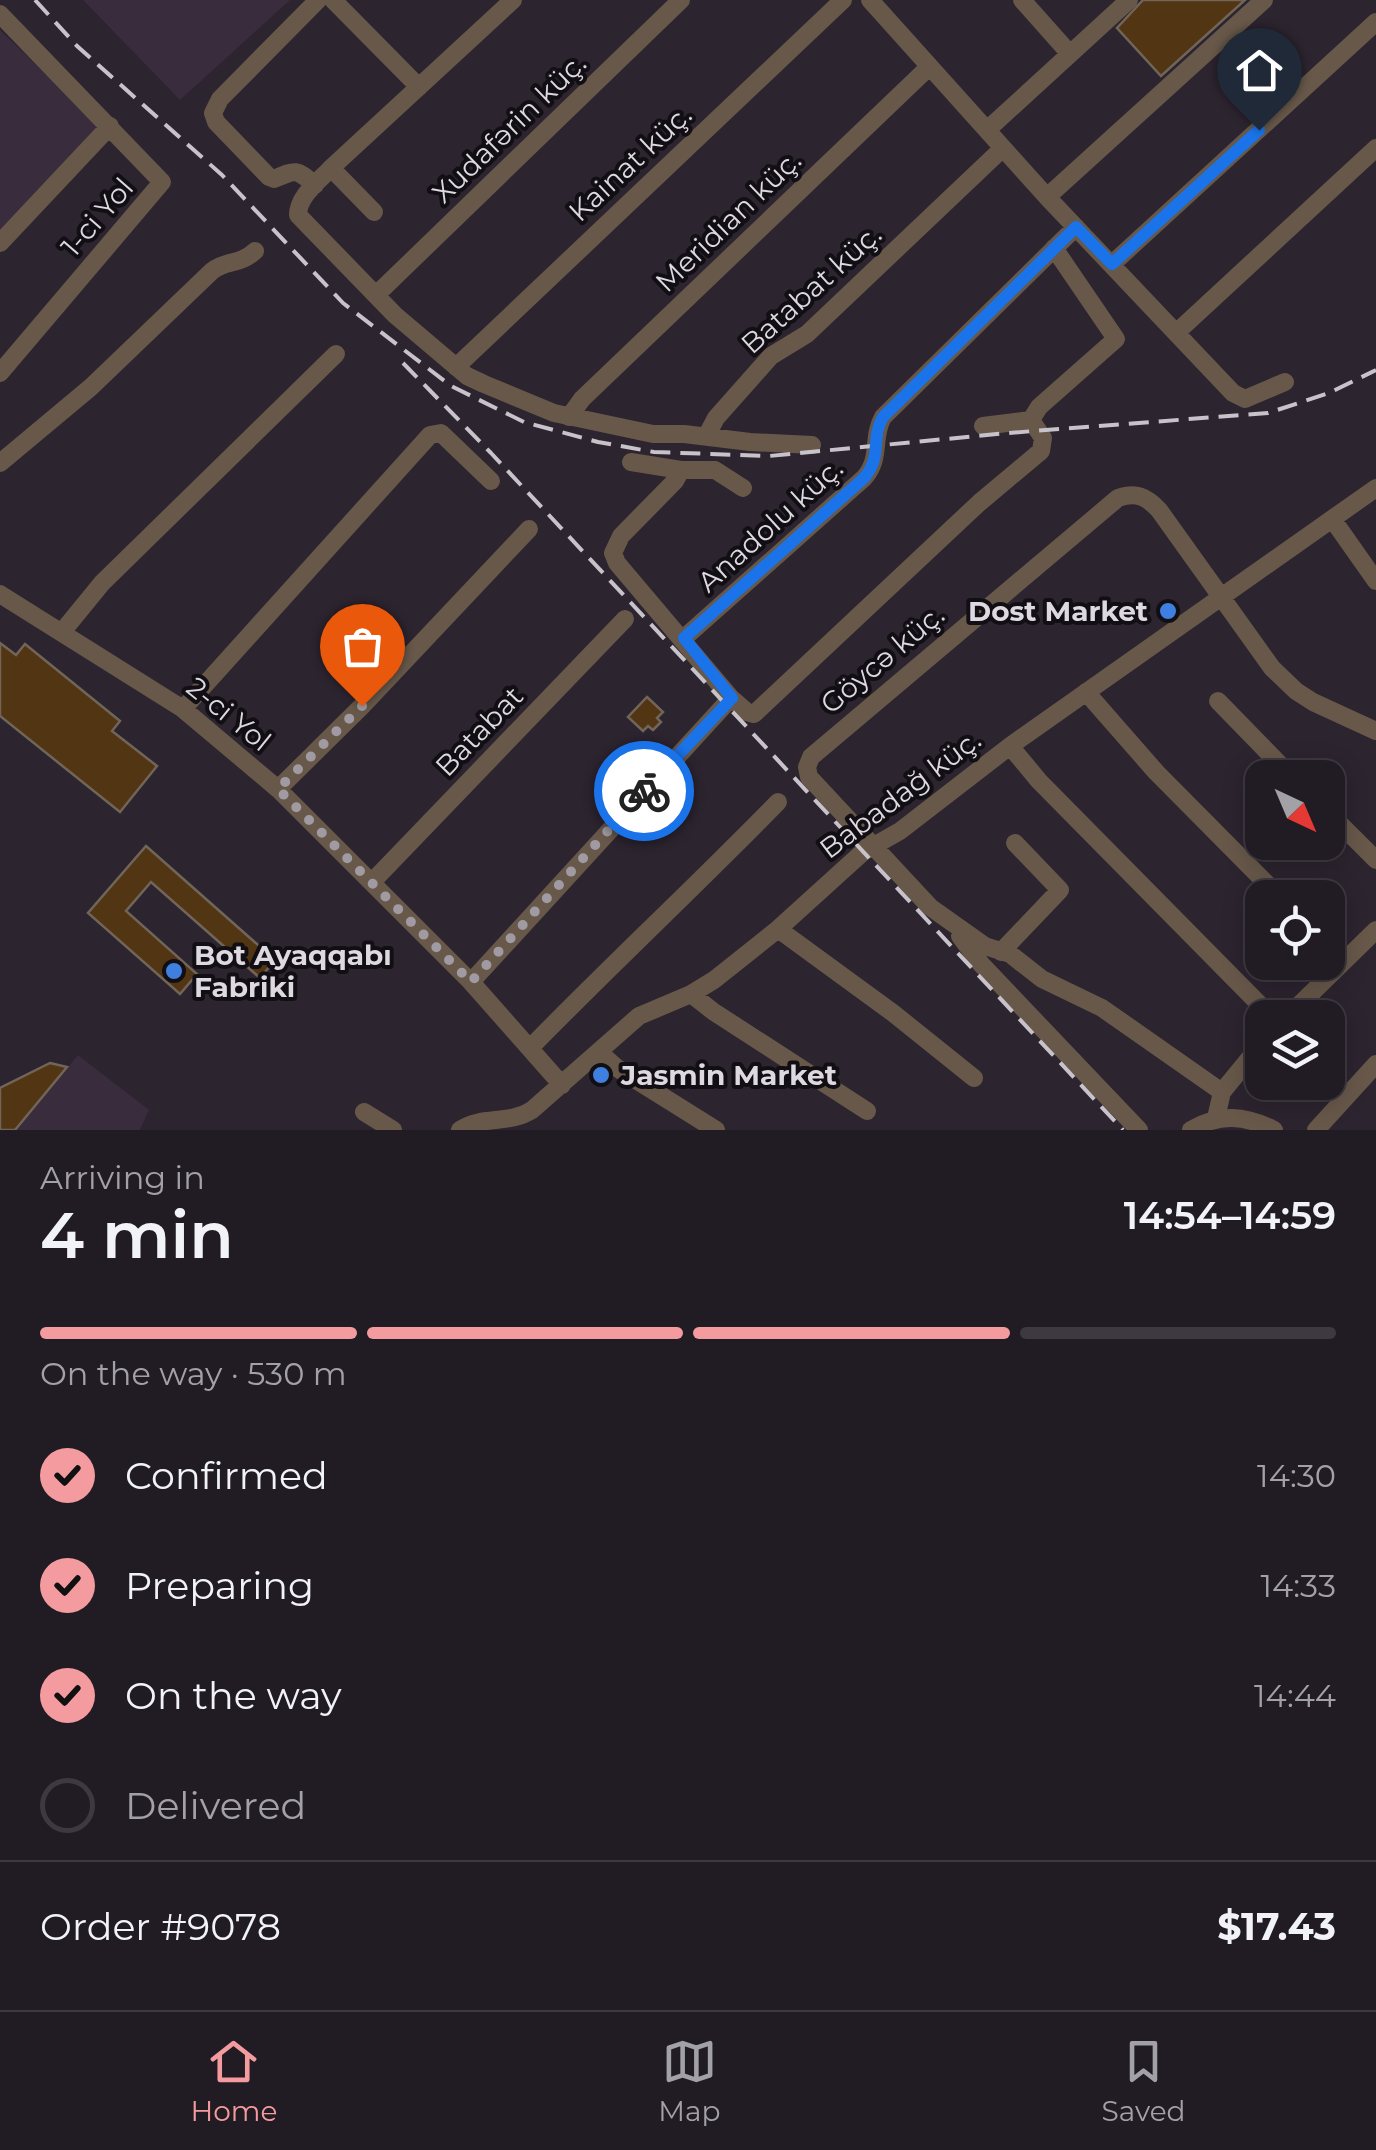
<!DOCTYPE html>
<meta charset="utf-8">
<style>
:root{--surface:#211b23;--page:#29242b;--text:#f1f3f6;--muted:#a2a1a6;--line:#3e3941;--accent:#f49b9f}
body{margin:0;font-family:Montserrat,sans-serif;background:var(--page);color:var(--text);height:100vh;display:flex;flex-direction:column;font-size:38px;white-space:nowrap}
*{box-sizing:border-box;margin:0}
p{font-size:32px;color:var(--muted)}
.icon{flex:none;width:55px;height:55px;fill:none;stroke:currentColor;stroke-width:2;stroke-linecap:round;stroke-linejoin:round}
.map{position:relative;height:1130px;overflow:hidden}
.side{display:flex;flex-direction:column;background:var(--surface);flex:1}
.side>*{flex:none}
.needle{width:65px;rotate:136deg}
.tools{position:absolute;left:1245px;top:760px;display:grid;gap:20px}
.tools a{display:grid;place-items:center;width:100px;height:100px;border-radius:20px;background:var(--surface);box-shadow:0 5px 25px #0003,0 0 0 2px var(--line);font-size:50px}
.pin{position:absolute;display:grid;place-items:center;width:85px;height:85px;color:#fff;margin:-102px -42px;border-radius:50% 50% 50% 0;rotate:-45deg;box-shadow:0 0 10px #0007}
.pin .icon{rotate:45deg}
.courier{position:absolute;display:grid;place-items:center;width:100px;height:100px;margin:-50px;border:8px solid #1a73e8;border-radius:50%;background:#fff;color:#222;box-shadow:0 2px 12px #0007}
.head em{font-style:normal;font-weight:600}
.head div{display:flex;flex-direction:column-reverse}
.head{display:flex;align-items:center;justify-content:space-between;height:170px;padding:0 40px}
h1{font-size:65px;font-weight:600;line-height:75px}
.bar{display:grid;grid-template-columns:repeat(4,1fr);gap:15px 10px;align-content:center;height:120px;padding:0 40px}
.bar i{height:12px;border-radius:8px;background:var(--line)}
.bar .current{background:var(--accent)}
.bar p{grid-column:span 4}
.line{display:flex;align-items:center;gap:25px;padding:0 40px;border-top:2px solid var(--line)}
.line div{flex:1}
ol{padding:0 40px;list-style:none}
li{display:flex;align-items:center;gap:30px;height:110px}
li p{margin-inline-start:auto}
li .icon{padding:10px;border-radius:50%;background:var(--accent);color:#111;stroke-width:4}
li:last-child{color:var(--muted)}
li i{width:55px;height:55px;border:5px solid var(--line);border-radius:50%}
.tabs{display:flex;justify-content:space-around;align-items:center;height:140px;border-top:2px solid var(--line);background:var(--surface);font-size:28px;color:var(--muted)}
.tabs a{display:grid;justify-items:center;gap:5px}
.tabs .current{color:var(--accent)}
.map>svg:first-child{display:block}
</style>
<div class="map">
<svg width="1376" height="1130" viewBox="0 0 1376 1130">
<rect width="100%" height="100%" fill="#2c242f"/>
<path fill="#382c3d" d="M83,0H290L180,100Z
M0,30L100,126L0,230Z
M78,1055L149,1110L140,1130H15Z"/>
<path fill="#523512" stroke="#716559" stroke-width="2.5" d="M1143,0H1245L1161,76L1117,28Z
M0,643L16,655L25,644L120,721L112,731L157,766L120,812L0,716Z
M647,697L663,712L657,718L661,722L653,730L648,726L643,731L628,717Z
M146,846L275,960L260,978L151,882L126,911L197,974L180,994L88,913Z
M50,1063L67,1067L15,1130H0V1088Z"/>
<g fill="none" stroke-linecap="round" stroke-linejoin="round">
<path stroke="#67584a" stroke-width="18" d="M333,0L419,87
M513,0L331,168C319,181 298,196 298,215L395,315L467,376L484,384L554,413L653,434H684L750,442L812,445
M870,0L1047,197L1233,393L1245,399L1285,382
M1022,0L1070,54
M0,14L162,182L0,373
M987,130L1129,0
M331,168L374,212
M315,185C296,169 297,169 274,179L269,177L216,122L213,113L220,99L318,0
M1047,197L1264,0
M0,243L110,126
M1112,264L1376,22
M376,295L681,0
M1177,332L1376,148
M456,367L843,0
M569,417L582,399L929,67
M1031,420L1039,407L1116,339L1054,248
M983,426L1031,420
M707,435L716,418L771,356L807,334L1003,148
M631,462L681,470H715L743,488
M0,463L91,387L212,271C227,259 239,266 255,251
M681,470L675,481L621,536L613,553L617,563L731,698L747,712L754,714L979,503L1041,451L1043,438L1031,420
M1333,520L1376,581
M0,594L183,709L278,789L471,982L562,1085
M62,632L102,583L336,354
M684,638L864,478C882,458 871,438 883,417L1076,227
M1086,692L1156,772L1281,898
M1218,701L1293,778
M183,709L430,435L441,433L491,481
M1010,746L1039,781L1273,1018
M278,789L362,706L529,529
M1328,812L1376,860
M372,882L625,619
M778,929L893,1013L974,1078
M960,936L981,964L1139,1130
M1328,943L1344,960
M1001,952L1060,890L1015,843
M471,982L731,698
M691,994L714,1012L867,1111
M1286,1018L1376,930
M531,1047C612,964 697,885 778,802
M600,1053L617,1068L716,1130
M1222,1092L1102,1008L1042,979L1010,954L985,946L930,907L809,777L807,767L811,757L1118,498C1136,492 1146,496 1159,510L1272,668L1296,691L1313,702L1376,731
M364,1112L393,1130
M1216,1118L1222,1092L1262,1043
M460,1130C482,1115 509,1125 532,1110L639,1016L691,994L714,980L778,929L863,852L900,831L1010,746L1376,488
M1191,1130C1219,1113 1245,1115 1274,1130
M1316,1130L1376,1064"/>
<path stroke="#c8c3ca" stroke-width="4" stroke-dasharray="20 10" stroke-linecap="butt" d="M35,0L77,46L222,175L343,303L451,386L524,422L598,442L654,452L769,456L1008,433L1268,413L1329,393L1376,370
M403,363L491,453L1123,1130"/>
</g>
<g fill="none" stroke-linecap="round" stroke-linejoin="round">
<path stroke="#a09aa2" stroke-width="10" stroke-dasharray="0 18" d="M362,706L278,789L471,982L644,791"/>
<path stroke="#1a73e8" stroke-width="12" d="M644,791L732,698L684,638L864,478C883,456 870,439 883,417L1076,227L1112,264L1259,130"/>
</g>
<g fill="#3f7fe0" stroke="#120f14" stroke-width="4">
<circle cx="1168" cy="611" r="10"/>
<circle cx="174" cy="971" r="10"/>
<circle cx="601" cy="1075" r="10"/>
</g>
<g text-anchor="middle" stroke-width="8" stroke-linejoin="round" paint-order="stroke">
<g font-size="28" fill="#ded9e0" stroke="#120f14">
<text transform="translate(509 128) rotate(-44)" y="10">Xudafərin küç.</text>
<text transform="translate(630 163) rotate(-43)" y="10">Kainat küç.</text>
<text transform="translate(97 217) rotate(-49)" y="10">1-ci Yol</text>
<text transform="translate(728 221) rotate(-44)" y="10">Meridian küç.</text>
<text transform="translate(811 289) rotate(-42)" y="10">Batabat küç.</text>
<text transform="translate(770 525) rotate(-42)" y="10">Anadolu küç.</text>
<text transform="translate(882 659) rotate(-40)" y="10">Göycə küç.</text>
<text transform="translate(229 714) rotate(39)" y="10">2-ci Yol</text>
<text transform="translate(479 731) rotate(-46)" y="10">Batabat</text>
<text transform="translate(900 794) rotate(-37)" y="10">Babadağ küç.</text>
</g>
<g font-size="28" font-weight="bold" fill="#ded9e0" stroke="#120f14" text-anchor="start">
<text x="1148" y="621" text-anchor="end">Dost Market</text>
<text x="194" y="965">Bot Ayaqqabı<tspan x="194" dy="32">Fabriki</tspan></text>
<text x="621" y="1085">Jasmin Market</text>
</g>
</g>
</svg>
<div class="tools">
<a><svg class="needle" viewBox="-14 -14 28 28"><path d="M0-13l5 13h-10z" fill="#e53935"/><path d="M0 13l5-13h-10z" fill="#a2a1a6"/></svg></a>
<a><svg class="icon" aria-label="locate" viewBox="0 0 24 24"><circle cx="12" cy="12" r="6"/><path d="M12 2v4M12 18v4M2 12h4M18 12h4"/></svg></a>
<a><svg class="icon" aria-label="layers" viewBox="0 0 24 24"><path d="M12 4l9 5-9 5-9-5zM3 14l9 5 9-5"/></svg></a>
</div>
<div class="pin" style="left:362px;top:706px;background:#ea580c"><svg class="icon" aria-label="bag" viewBox="0 0 24 24"><path d="M5 8h14l-1 12H6zM9 8a3 3 0 0 1 6 0"/></svg></div>
<div class="pin" style="left:1259px;top:130px;background:#1f2937"><svg class="icon" aria-label="home" viewBox="0 0 24 24"><path d="M3 11l9-7 9 7M6 9v11h12V9"/></svg></div>
<div class="courier" style="left:644px;top:791px"><svg class="icon" aria-label="bike" viewBox="0 0 24 24"><circle cx="6" cy="16" r="4"/><circle cx="18" cy="16" r="4"/><path d="M6 16l4-8h5l3 8M10 8l3 8H6M13 5h3"/></svg></div>
</div>
<section class="side">
<div class="head"><div><h1>4 min</h1><p>Arriving in</p></div><em>14:54–14:59</em></div>
<div class="bar"><i class="current"></i><i class="current"></i><i class="current"></i><i></i><p>On the way · 530 m</p></div>
<ol>
<li><svg class="icon" aria-label="check" viewBox="0 0 24 24"><path d="M5 12l5 5 9-10"/></svg>Confirmed<p>14:30</p></li>
<li><svg class="icon" aria-label="check" viewBox="0 0 24 24"><path d="M5 12l5 5 9-10"/></svg>Preparing<p>14:33</p></li>
<li><svg class="icon" aria-label="check" viewBox="0 0 24 24"><path d="M5 12l5 5 9-10"/></svg>On the way<p>14:44</p></li>
<li><i></i>Delivered</li>
</ol>
<div class="line" style="height:130px"><div>Order #9078</div><b>$17.43</b></div>
</section>
<nav class="tabs">
<a class="current"><svg class="icon" aria-label="home" viewBox="0 0 24 24"><path d="M3 11l9-7 9 7M6 9v11h12V9"/></svg>Home</a>
<a><svg class="icon" aria-label="map" viewBox="0 0 24 24"><path d="M3 6l6-2 6 2 6-2v14l-6 2-6-2-6 2zM9 4v14M15 6v14"/></svg>Map</a>
<a><svg class="icon" aria-label="saved" viewBox="0 0 24 24"><path d="M7 4h10v16l-5-4-5 4z"/></svg>Saved</a>
</nav>
